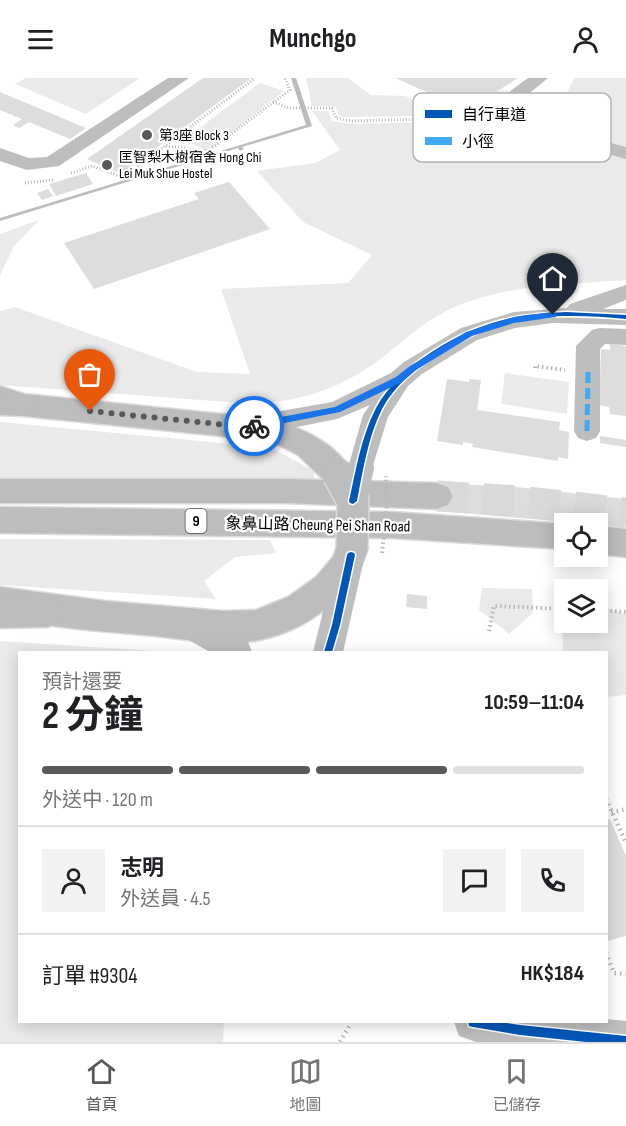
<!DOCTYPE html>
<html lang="zh-TW">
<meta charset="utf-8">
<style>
:root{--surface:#fff;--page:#f2f2f2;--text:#202124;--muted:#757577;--line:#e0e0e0;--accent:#595959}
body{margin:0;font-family:"Sofia Sans Condensed","Noto Sans TC",sans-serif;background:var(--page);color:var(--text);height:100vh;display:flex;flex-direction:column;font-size:22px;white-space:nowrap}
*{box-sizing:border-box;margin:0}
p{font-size:20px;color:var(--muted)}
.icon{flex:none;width:33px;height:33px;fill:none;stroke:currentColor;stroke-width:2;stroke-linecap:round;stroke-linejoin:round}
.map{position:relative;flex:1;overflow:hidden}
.panel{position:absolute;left:18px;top:573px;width:590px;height:372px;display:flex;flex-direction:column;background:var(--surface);border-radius:0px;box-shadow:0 3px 15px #0003}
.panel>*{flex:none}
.fabs{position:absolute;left:554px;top:435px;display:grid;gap:12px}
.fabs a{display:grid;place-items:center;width:54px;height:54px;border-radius:0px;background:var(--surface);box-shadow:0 3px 15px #0003;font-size:30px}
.pin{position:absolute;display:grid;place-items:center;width:51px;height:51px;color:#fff;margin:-62px -26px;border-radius:50% 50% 50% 0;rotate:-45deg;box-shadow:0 0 6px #0007}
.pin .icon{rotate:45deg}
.courier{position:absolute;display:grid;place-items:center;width:60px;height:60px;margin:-30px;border:4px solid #1a73e8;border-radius:50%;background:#fff;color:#222;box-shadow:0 2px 8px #0007}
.overview em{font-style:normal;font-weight:700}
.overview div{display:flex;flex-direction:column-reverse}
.overview{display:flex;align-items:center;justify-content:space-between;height:102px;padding:0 24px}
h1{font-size:39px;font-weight:700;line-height:45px}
.bar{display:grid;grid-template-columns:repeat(4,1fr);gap:9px 6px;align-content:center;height:72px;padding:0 24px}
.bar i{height:8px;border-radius:4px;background:var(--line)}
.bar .active{background:var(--accent)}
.bar p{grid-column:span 4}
.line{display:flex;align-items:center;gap:15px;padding:0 24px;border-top:2px solid var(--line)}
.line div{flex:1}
.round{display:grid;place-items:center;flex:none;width:63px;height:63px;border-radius:0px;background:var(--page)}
header{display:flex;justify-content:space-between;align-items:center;height:78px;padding:0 24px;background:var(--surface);font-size:27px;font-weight:700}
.dock{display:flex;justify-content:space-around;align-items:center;height:84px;border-top:2px solid var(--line);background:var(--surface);font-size:16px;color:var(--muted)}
.dock a{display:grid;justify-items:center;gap:3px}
.dock .active{color:var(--accent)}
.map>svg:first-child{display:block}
</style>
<header><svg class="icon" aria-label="menu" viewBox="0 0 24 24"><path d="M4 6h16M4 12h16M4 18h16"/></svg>Munchgo<svg class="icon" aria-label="person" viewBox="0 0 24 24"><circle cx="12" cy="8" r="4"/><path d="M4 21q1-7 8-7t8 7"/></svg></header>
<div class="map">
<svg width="626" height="964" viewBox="0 0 626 964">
<rect width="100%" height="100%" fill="#fff"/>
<path fill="#eaeaea" d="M26,0H140L86,36L15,6Z
M306,0H348L371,17L405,18L442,34L469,41L427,38L340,39L335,28H312Z
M574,0H626V73L535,52L509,38L517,25L567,16Z
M260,5L284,13L208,73L183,62Z
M507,12L511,17L495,35L502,41L488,44L473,35L479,32L475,25L492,21L494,13Z
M312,33H328L332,43L351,46L427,44L468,47L521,54L626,78V202C564,207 494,206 439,237C420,247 405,262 388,275C345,309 309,322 254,326L0,307V233L15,229L197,294L250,296L221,211L348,205L372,177L303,144L257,93L315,85L340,72Z
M39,142L14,168L0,198V156Z
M505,295L569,304L567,336L501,326Z
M0,344L242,367L275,372L314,393V403L0,402Z
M0,461L270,462L276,475L235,479L204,503L216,521L0,507Z
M482,510L532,511L533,535L509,556L479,532Z
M597,527L626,536V617L606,619V574H563L562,547L597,544Z
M0,563L169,574H20V944H224L223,964H0Z"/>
<path fill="#bcbcbc" d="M291,0H296L312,48L242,69L244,71L240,73L238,70L0,143V140L306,47Z"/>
<path fill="#ddd" d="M203,0H251L121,96L87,81Z
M395,0H518L468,32Z
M0,14L86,50L70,61L29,44L19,50L13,47L22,41L0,32Z
M86,95L93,106L56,118L49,106Z
M229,104L270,151L94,211L64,165L199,121L194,115Z
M48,111L53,118L42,122L37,115Z
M610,266L626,268V338L610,336L609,329L599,327L601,271L610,272Z
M447,301L469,304V301L481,302L477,332L560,344L559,352L569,354L568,381L558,379V383L472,369L473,366L463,364V367L437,363Z
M600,358L626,362V369L600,365Z
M437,405L516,409L626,421V449L438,433Z
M407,516L427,518V531L406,529Z
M610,741L626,778V858L607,863L606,742Z"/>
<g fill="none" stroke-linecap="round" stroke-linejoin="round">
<path stroke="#d9d9d9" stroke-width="31" stroke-dasharray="31 15" stroke-linecap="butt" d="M437,418L519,423L626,435"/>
<defs>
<path id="major" d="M0,308L24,316L272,341C303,351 337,365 353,396L349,405L338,408L327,405L298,377L271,363L23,338L0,330Z
M352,456L364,460L368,470C352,522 299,559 245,564C212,567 178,560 145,557C96,553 48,549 0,539V509L105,523L223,533L256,532L288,519L316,499L333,479L340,460Z"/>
<path id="highway" d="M0,315L23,316L33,319L37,327L33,335L23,338L0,337Z
M0,401H286L437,405L448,409L453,418L448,427L437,431L286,425H0Z
M0,429L392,434L567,446H564V471L392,460L0,455Z
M597,448L626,451V479L597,476Z
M47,519L59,523L64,534L59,545L47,549L0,550V520Z"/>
</defs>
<use href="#major" stroke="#dbdbdb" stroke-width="3"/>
<use href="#highway" stroke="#dbdbdb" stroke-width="3"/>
<path stroke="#b8b8b8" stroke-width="3" stroke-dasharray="1 2" stroke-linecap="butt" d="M273,24L289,30H332L336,40L351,43L427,41L490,47
M166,68L208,73L290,12L285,0
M71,95L92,88L119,98L129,95L255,0
M25,105L53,102"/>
<path stroke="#b8b8b8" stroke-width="4" stroke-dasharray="1.5 3" stroke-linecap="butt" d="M535,290V288L565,292
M597,532L626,534
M489,553L494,528L564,531"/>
<path stroke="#b8b8b8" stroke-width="4.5" stroke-dasharray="1.5 4" stroke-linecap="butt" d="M606,721L626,765
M606,736L626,731
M606,875L614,895L626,896
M340,964L351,945"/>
<path fill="#bebebe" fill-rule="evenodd" d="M168,0H189L59,88L27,92L0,83V70L29,80L47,79Z
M528,0H548L515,27V36L527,46L566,53L626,69V81L565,64L514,55L499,42L495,31L501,20Z
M626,207V222L603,231H626V247L553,245L515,250L477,262L422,296L408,308L388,339L370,397L361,400L352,397L348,390L363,337L370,327L337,341L247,359L238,356L234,349L238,342L247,339L332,324L391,295L404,284L461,250L514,234L567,230L570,226Z
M600,250L626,251V267L605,266L600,271V353L596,360L587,363L578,360L574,353L576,268L592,252Z
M351,465L361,469L365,477L343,574H313L337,477L341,469Z
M187,533L248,564L252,574H210L176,555L172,546L176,537Z
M606,941L626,943V964H476L459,958L454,944H606Z"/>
<use href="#major" fill="#bdbdbd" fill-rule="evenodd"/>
<use href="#highway" fill="#bdbdbd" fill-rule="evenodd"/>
<defs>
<path id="major-bridge" d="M338,396L353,423L352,470"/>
</defs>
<use href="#major-bridge" stroke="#dbdbdb" stroke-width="34" stroke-linecap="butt"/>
<path stroke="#b8b8b8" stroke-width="4" stroke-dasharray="1.5 3" stroke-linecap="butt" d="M382,475L387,427L386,398"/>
<path stroke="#bebebe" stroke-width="26" d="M353,423L361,390"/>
<use href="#major-bridge" stroke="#bdbdbd" stroke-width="31"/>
<path stroke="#3fa9f5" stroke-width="5" stroke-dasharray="11 5" stroke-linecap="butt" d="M587,353L588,293"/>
<defs>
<path id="cycleway" d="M566,234L626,237V241C581,237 533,235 490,250C471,256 454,267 437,277C415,291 395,307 382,331C368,359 363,392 357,423L353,426L350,425L349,423C356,392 361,359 376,330C399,287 461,251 507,241C526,236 546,235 566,234Z
M351,474L354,475L355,477L340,547L332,574H324L332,547L347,477L348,475Z
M468,944H500L520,947L626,958V964H586L520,957L473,949L469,948Z"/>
</defs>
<use href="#cycleway" stroke="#fff" stroke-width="3"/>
<use href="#cycleway" fill="#0057b8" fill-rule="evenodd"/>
</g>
<path fill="#1a73e8" d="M553,234L557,237L556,239L514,245L472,258L416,292L402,304L340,334L254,351L250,348L254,344L335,329L396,299L410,288L466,254L514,239Z"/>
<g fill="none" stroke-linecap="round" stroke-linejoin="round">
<path stroke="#595959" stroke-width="6" stroke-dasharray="0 10.8" d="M90,333L247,349L254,348"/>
</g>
<g fill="#595959" stroke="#fff" stroke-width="2">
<circle cx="147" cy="57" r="6"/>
<circle cx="107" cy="87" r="6"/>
</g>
<g text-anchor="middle" stroke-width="4.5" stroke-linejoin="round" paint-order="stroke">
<g font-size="14" fill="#000" stroke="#fff" text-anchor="start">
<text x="159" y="62">第3座 Block 3</text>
<text x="119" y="84">匡智梨木樹宿舍 Hong Chi<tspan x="119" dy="16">Lei Muk Shue Hostel</tspan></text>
</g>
<rect fill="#fff" stroke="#4c4c4c" stroke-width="1.5" x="185.5" y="431" width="21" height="24" rx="4.5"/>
<g font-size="15" font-weight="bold" fill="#000">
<text x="196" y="448">9</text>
</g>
<g font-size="16" fill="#000" stroke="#fff">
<text transform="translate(318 446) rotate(1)" y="6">象鼻山路 Cheung Pei Shan Road</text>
</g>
</g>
<rect x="413" y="15" width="198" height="69" rx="9" fill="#fff" stroke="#b2b2b2" stroke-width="1.5"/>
<rect x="425" y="32" width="27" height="8" fill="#0057b8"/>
<rect x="425" y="59" width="27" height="8" fill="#3fa9f5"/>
<g font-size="16" fill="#000">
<text x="462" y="42">自行車道</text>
<text x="462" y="69">小徑</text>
</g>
</svg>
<div class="fabs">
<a><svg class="icon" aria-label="locate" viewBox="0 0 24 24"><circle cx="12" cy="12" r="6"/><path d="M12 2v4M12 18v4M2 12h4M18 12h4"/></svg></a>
<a><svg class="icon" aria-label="layers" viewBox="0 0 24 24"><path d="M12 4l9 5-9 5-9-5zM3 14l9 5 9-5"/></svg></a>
</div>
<div class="pin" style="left:90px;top:333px;background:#ea580c"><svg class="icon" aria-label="bag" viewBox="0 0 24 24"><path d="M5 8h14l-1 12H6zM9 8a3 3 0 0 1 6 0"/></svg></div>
<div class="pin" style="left:553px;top:237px;background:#1f2937"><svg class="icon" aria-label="home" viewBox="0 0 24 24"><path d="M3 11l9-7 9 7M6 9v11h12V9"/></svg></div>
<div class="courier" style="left:254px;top:348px"><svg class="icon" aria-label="bike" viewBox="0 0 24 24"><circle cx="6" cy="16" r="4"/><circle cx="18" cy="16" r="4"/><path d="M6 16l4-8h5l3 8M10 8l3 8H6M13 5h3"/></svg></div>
<section class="panel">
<div class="overview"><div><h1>2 分鐘</h1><p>預計還要</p></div><em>10:59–11:04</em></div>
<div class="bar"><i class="active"></i><i class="active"></i><i class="active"></i><i></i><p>外送中 · 120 m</p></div>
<div class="line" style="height:108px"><a class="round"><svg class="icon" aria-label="person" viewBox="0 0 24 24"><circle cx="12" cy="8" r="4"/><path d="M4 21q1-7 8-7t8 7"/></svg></a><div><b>志明</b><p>外送員 · 4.5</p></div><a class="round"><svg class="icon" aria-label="chat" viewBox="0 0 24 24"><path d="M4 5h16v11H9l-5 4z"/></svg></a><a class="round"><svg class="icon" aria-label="phone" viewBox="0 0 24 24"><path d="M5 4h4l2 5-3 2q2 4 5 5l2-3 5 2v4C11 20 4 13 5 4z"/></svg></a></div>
<div class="line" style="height:78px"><div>訂單 #9304</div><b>HK$184</b></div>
</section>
</div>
<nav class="dock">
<a class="active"><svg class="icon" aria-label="home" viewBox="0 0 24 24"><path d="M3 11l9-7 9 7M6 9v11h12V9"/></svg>首頁</a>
<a><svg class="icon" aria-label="map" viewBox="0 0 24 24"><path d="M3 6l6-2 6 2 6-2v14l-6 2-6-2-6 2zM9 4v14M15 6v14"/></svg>地圖</a>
<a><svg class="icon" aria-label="saved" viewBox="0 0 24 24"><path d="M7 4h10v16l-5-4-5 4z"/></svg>已儲存</a>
</nav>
